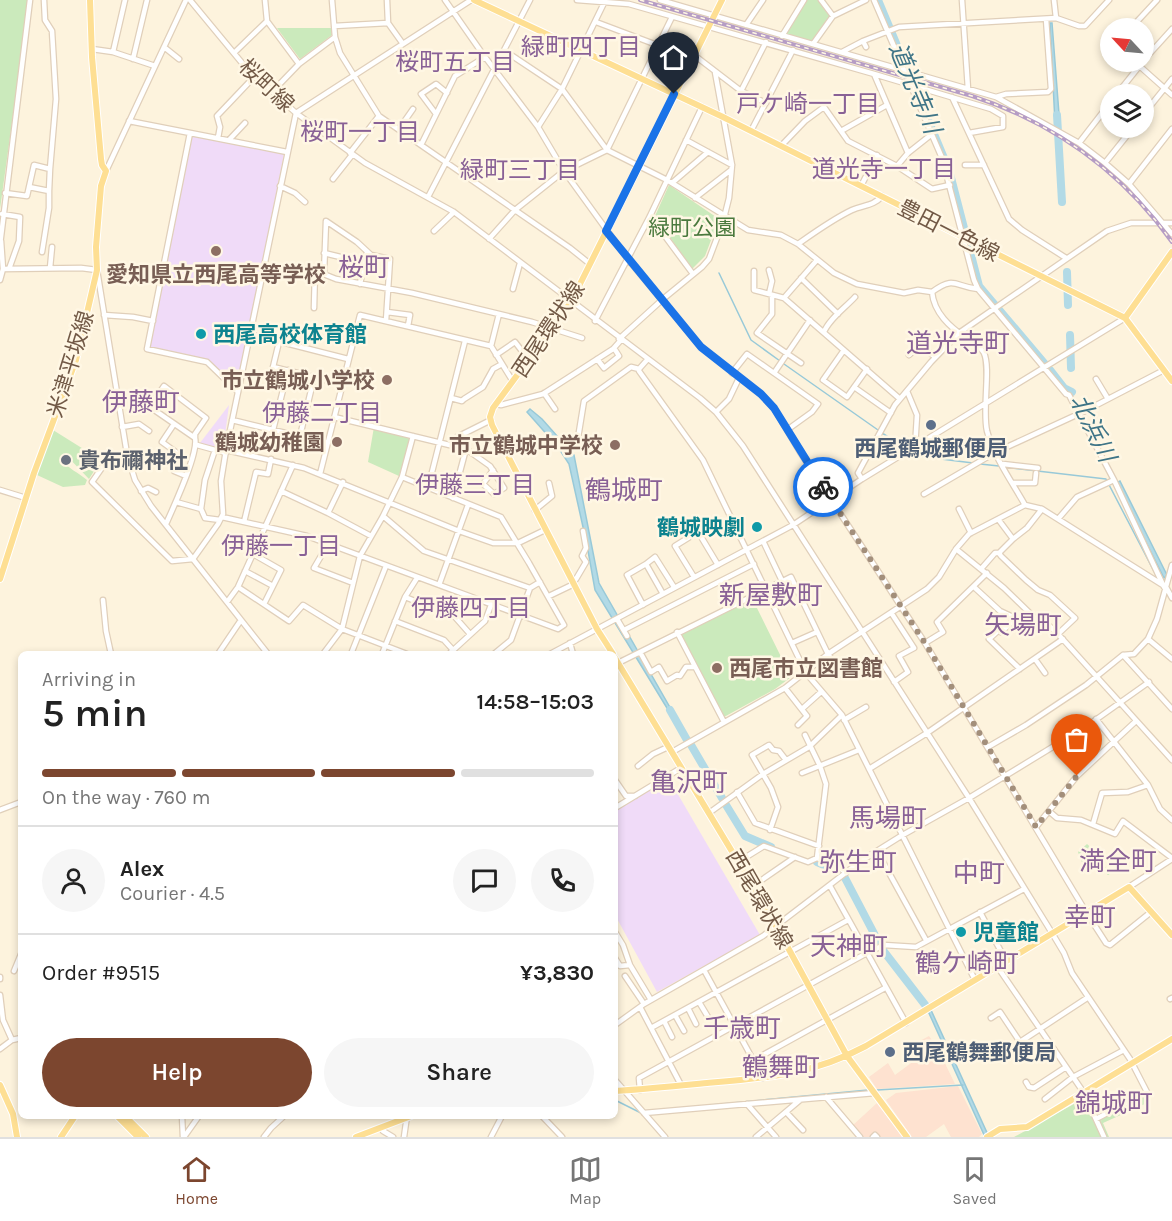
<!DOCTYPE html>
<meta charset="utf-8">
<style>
:root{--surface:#fff;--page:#f6f6f6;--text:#222;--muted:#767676;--line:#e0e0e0;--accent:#7c462f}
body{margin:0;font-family:Karla,"Noto Sans JP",sans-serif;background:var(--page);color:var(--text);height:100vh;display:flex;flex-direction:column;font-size:22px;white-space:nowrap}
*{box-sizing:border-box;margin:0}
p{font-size:20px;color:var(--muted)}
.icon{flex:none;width:33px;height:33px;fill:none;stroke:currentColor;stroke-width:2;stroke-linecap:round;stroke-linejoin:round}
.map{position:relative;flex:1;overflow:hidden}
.sheet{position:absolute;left:18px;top:651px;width:600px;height:468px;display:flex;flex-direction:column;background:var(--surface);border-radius:9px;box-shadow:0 3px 9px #0003}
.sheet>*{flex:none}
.needle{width:39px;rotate:296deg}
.tools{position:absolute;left:1100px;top:18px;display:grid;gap:12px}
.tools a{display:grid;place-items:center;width:54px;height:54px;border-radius:50%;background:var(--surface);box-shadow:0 3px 9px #0003;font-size:30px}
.pin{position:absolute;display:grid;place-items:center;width:51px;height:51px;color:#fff;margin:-62px -26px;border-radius:50% 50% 50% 0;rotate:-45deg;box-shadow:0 0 6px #0007}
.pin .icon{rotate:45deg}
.courier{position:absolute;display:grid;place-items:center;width:60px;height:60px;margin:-30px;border:4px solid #1a73e8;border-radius:50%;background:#fff;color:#222;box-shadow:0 2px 8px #0007}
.head em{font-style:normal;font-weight:600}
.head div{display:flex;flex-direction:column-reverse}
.head{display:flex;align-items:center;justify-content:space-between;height:102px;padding:0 24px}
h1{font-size:39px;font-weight:600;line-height:45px}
.bar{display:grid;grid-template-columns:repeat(4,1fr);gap:9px 6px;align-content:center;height:72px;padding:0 24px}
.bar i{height:8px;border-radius:4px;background:var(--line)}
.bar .on{background:var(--accent)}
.bar p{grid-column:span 4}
.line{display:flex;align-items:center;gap:15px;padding:0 24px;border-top:2px solid var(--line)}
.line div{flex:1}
.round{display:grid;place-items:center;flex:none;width:63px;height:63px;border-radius:32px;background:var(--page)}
.cta{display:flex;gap:12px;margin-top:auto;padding:12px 24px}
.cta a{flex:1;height:69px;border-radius:36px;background:var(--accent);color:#fff;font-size:24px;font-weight:600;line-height:69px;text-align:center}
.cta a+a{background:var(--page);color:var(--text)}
.menu{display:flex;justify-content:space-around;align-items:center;height:84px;border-top:2px solid var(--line);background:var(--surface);font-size:16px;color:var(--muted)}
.menu a{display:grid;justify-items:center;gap:3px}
.menu .on{color:var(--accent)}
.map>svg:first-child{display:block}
</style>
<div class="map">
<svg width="1172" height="1137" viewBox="0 0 1172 1137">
<rect width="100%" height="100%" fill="#fdf3dd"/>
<path fill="#fee2d0" d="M929,1036L938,1049L955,1084L877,1089L869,1077L888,1063L895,1075L922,1055L916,1043Z
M958,1086L982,1134L979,1137H951L944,1124L926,1137H912L886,1100L896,1093Z
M877,1103L902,1137H856L859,1133L852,1126Z"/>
<path fill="#f0dbf8" d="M191,135L284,154L237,387H235L207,361L149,348Z
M229,405L223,450L200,443Z
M669,779L760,935L657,992L615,915V810Z"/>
<path fill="#cbeabc" d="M0,0H29L0,209Z
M807,0H818L830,16L813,41L785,34Z
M277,28H331L332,35L300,59Z
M669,185L719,219L705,256L692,269L655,216Z
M374,427L411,436L399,476L368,462Z
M53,430L101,460L89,479L65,454L60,458C67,468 79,473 87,480L85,485L63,487L37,475Z
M752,598L791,677L775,689L724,717L679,634Z
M1087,844L1100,856V860L1096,861L1108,869L1122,866L1117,873L1113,872L1108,875L1096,865L1085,870L1078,852Z
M1090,1093L1102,1122L1101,1119L1144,1096L1147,1103L1103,1123L1109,1137H1014L1081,1100Z"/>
<path fill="#b2dae6" stroke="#98c9d8" stroke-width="1.5" d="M1050,23H1052L1060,127L1055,123Z
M530,409L542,419L574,455L599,583L676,718H673L595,590L587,545L569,464L558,447L527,412Z
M1120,481L1167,575L1164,578L1116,483Z
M931,1010L989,1137H985L928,1011Z"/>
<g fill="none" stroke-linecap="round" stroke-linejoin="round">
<path stroke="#98c9d8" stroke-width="1.5" d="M719,273L751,340L780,361
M784,364L878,430
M882,433L904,447
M917,456L973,463
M980,464L999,466
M1004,467L1106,479L1157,577
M877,1090L963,1085
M615,1100L641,1113
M711,1105L868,1090"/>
<path stroke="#b2dae6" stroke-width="8" d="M878,0L949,170L979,286L1045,364
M1057,115L1062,202
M1067,272L1068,305
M1070,335L1071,368
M1050,370L1064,388L1072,392
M670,710L687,740
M691,745L722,798
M726,805L745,836L771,847
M817,862L840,872
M845,878L879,943
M882,949L926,1006"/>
<defs>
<path id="minor" d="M190,0L247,69L296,113L365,163L454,212L700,398L716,412L743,446L969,798L1052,933L1064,953L1072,973L1130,1059L1147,1092L1096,1119
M265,0L267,21L299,64
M332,0L335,37L340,53L379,116L570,248L590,264
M387,0L388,23L403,44
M445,0L482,53L538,127L564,171L627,258L701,347L761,394L774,408L800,452L925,643L1086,912L1106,943L1110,945L1151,912
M577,0L629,4L874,74L908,153
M660,0L996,97L1079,143L1105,163L1129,184L1172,234
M821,0L833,16
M874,0L942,158L974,280L978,289L1066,394L1069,395L1114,480L1164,587
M962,0L968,89
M1054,0L1056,18
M596,22L657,45
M746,25L763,0
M334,26L388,23
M1131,28L1157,0
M782,36L804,0
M813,44L833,16L866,0
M164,47L179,59
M866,47L863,41L899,27L1056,18L1079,26H1085L1109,0
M92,49L113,52L155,66
M505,51L562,89L607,150L667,180L748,230L781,235L798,244L834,273L857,284L904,293L918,290L932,292C955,275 955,287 978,289
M113,52L125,0
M842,52L863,41
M234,53L267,21
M694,55L741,91L766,103
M133,59L147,0
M1143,61L1172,29
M1135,62L1172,95
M874,74L991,109L1003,116V127L969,133
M741,91L766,42
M272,92L299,64L335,37
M1117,94L1141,64
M952,97L1009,219L1022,230L1066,258
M996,97L1006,94L1048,92L1051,89L1046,19
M436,114L421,94L436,84L447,93
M1143,115L1172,79
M129,121L287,152
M538,127L562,89L604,3
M399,129L413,109
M751,131L793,50
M841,131L887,105
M190,133L147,349L207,362L238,392
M218,138L220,127L217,116L255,76
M229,140L245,123
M686,140L732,165
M1079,143L1110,103
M421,145L455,76L485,57
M781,146L805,121L824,107L848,141L897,166L932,189L950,185
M350,153L379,116
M1105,163L1133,128
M965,165H984
M897,166L908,153L932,134
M106,171L186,0
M333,179L352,155
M672,183L708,152
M1129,184L1172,129
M280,186L295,193L305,202
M861,186L877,155
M29,187L49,191L50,169
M5,193L27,196L34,165L50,169L56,99L52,31L45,20L44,0
M428,197L530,0
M695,198L731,170
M2,214L20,217L19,241L9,269
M650,216L693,274
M434,231L454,212
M489,239L515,210L564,171L607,150L672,17
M798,244C815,232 833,219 852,210C863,205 874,206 882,196
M0,245C10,163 20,82 30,0
M42,252L49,208V191
M324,253L353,260
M817,260L784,298L900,399
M264,267L311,269L336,279L412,293L532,322L582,338
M50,268L52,247
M3,269L81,268L97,270L127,454L135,480L151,506L268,654
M754,271V290L784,298
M324,274L326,221L357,242L371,255L390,259L386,321
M801,278L838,314
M0,280L3,269L1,241
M360,284L367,252
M513,289L520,263
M932,292C934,313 950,327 966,338C973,342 980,346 984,353C991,368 982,410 987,431C994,457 1012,482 1025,505
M769,294L772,281L769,270
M772,295V314L757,333L801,363
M314,308L315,271
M387,312L410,315L408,326
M104,315L133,317L153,321
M595,321L650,216L702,107
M824,332C829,319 845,308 855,297
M250,334L348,359
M619,339L663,299L702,267L709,259L723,222L729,198L732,165L715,72
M279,342L273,367L342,384
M491,346L499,314
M844,350L823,380L847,397L867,369
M496,355L515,342L525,355L530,358
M909,355L920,345L935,357
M597,359L604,368L619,356L614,348
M647,360L639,369V371L703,460L806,673L842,715L975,980
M732,373L747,354L774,373L810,320
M774,373L818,404L812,412L787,430
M1096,379L1108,399
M164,386L206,418L195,434V438L150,407Z
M854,387L891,413
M907,391L917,415L915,448
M544,393L555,409
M451,398L462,401L464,399L483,387L493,369L502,364
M496,404L501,405L543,394L613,349L621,340
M716,412L729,399L739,378
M334,417L466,449L490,466L504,488L494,494L483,484L493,470
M232,420L327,443
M174,424L162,442L180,455L174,471L186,476
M122,427L139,424L149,431
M273,430L288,370
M300,436L314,378
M578,438L584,401L631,367L639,369
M197,445L226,453
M453,446L457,437L491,420
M226,450L304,468L459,531L493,543H518L545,530
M106,462L92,482L172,561L193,559L218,524L223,514L221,481L226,450L296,113L471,0
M1003,464L1038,468
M320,474L360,315L491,346L512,380
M862,479L858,473L895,405L931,362L959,333L1107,231L1131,223H1172
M1013,483H1035L1036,473
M428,488L465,341
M0,490L26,498
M141,491L148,488L156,492
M281,491L328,513L371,536
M924,494L996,452L1085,411L1164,370
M453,498L466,449
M176,502L201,509L205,480L215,450
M201,509L205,518L220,520
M959,509L971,533
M535,510L552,496L549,483
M328,513L343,482
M383,516L424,551L530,588
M222,517L307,536L558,629L564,625L529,563L501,517L402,477
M998,519L1013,539L999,553L1001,556L1026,580L1038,590L1050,595L1075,618L1058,634
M1058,519L1077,497L1114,480
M244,522L256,472L268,474L271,459
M166,524C173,508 199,453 195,438
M1013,539L1027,528L1042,509
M763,541L782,581
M328,544L314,568L353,583
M956,549L1004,588L1039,622H1045L1058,634L1172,760
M253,554L281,570L264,604
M646,564L655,557L674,587
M981,569L995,553H999
M245,571L273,586
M694,577L675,546L696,533L700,535L718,565
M573,581L576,579L586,562L582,556L586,548L583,531
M439,585L468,505
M238,587L289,621L303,605L342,629L407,654
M974,587L1000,611L1013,617V621L1001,632L999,630L989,639L1020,669
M549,596L574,584
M405,597L455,617L470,634
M103,600L106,631L111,654
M227,602L238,587L293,465
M643,605L627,575L646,564L663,594
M892,614L914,648L899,656L908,672L894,682
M617,619L627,636
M395,621L444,640L453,650
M624,630L754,564
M677,632L724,722
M1148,639L1172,659
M570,643L573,654
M792,643L817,632
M925,643L943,632L937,622L987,573
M640,652L651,672L659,667L667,681L677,675L680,676L686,667H694
M218,654L241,620
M323,654L342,629L360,556L383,516L402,477L413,436
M351,654L386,566
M382,654L405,597L417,578
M449,654L485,621L491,605
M494,654L511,640L530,588L540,582
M550,654L793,525L862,479L1125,318
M1123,655L1172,709
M1035,659L1045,673
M618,663L791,577L828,654L842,675
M785,688L807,716L798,725
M802,709L821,692
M1096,719L1148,785L1160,809L1172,820
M844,720L866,707
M805,735L820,766L826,784L817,858
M988,747L1026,725L1086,685L1123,655L1134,654L1148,639L1157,619L1172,565
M672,752L785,688L828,654L927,589L939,577L956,549L969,534L1025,505L1042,509L1166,587L1172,598
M638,766L653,754L668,747
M869,769L927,733L1063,639
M802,773L859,750
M615,780L626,796H635
M737,792L755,823L819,846
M615,808L681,768
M0,810L21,802
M1050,812L1057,818L1081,820L1115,834L1123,821L1172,858
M709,813L763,774L809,747L842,715
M1093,824L1102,793L1128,792L1148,785
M1036,827L1077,776L1136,721
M770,830L778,807L771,788L752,755L769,745L773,750L779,751L786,760
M877,851L926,940
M738,862L764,846L808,862L817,858L839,867L846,873
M753,886L795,857
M830,886L906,1023
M1129,887L1172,859
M980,912L1006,961
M615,932L623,945L630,965L651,1000
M615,958L620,966L630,965
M997,966L1084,1093L1104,1137
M704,970L763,1078
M14,971L21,954
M625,976L644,1004
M0,977V979
M0,995L3,1020L12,1040
M1170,999L1172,998
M699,1002L708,1017
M640,1007L681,1085
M688,1008L696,1024
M675,1015L684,1031
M991,1018L1000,1012L1020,1042L1087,998
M664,1021L672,1037
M615,1025L644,1004L763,936L861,861L901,836L969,798L1087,726L1149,682
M651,1028L848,920
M0,1049L12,1040L21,1038
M754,1060L885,988
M615,1080L665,1137
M1026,1082L1029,1087L1034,1088L1066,1067
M640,1090L639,1078L867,953L884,945L916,947L1024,889
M826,1097L860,1137
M1045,1099L1073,1077L1124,1050
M747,1104L776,1137
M786,1112L803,1130
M644,1113L875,1093
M182,1116L183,1137
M542,1116L562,1137
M381,1128L383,1131L393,1137
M184,1137L199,1116
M264,1137L271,1128L284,1116
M404,1137L407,1116
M491,1137L502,1116
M756,1137L800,1100
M873,1137L875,1135L877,1137"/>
<path id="major" d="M474,0L723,117L1125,318L1172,381
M1125,318L1172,252
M0,579L34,473L76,360L97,270L96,247L101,186L106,171L102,165L101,159L92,57L90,0
M613,654L597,629L492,425L490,417L493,408L571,302L722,0
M615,658L768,911L847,1056L907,1137
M0,1085L13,1114L17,1137
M615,1091C646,1089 676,1086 707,1083C767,1078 812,1075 866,1046L1129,887L1172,935
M117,1116L138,1137
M125,1116L146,1137
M61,1137L75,1116
M356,1137L411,1116
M987,1137L1000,1129L1027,1127L1172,1039"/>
</defs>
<use href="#minor" stroke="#e0cfba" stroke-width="7"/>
<use href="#major" stroke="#fff" stroke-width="8"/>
<use href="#minor" stroke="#fff" stroke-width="4.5"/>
<use href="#major" stroke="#fedf93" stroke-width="6"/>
<defs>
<path id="rail" d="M640,0L972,96C1054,123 1122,172 1172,242"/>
</defs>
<use href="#rail" stroke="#b69dc5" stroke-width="4"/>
<use href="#rail" stroke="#fff7e4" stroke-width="1.5" stroke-dasharray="4.5" stroke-linecap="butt"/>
</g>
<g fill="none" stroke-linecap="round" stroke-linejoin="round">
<path stroke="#a38f7b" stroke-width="6" stroke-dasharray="0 10.8" d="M823,487L925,643L1036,827L1077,776"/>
<path stroke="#1a73e8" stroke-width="8" d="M674,94L606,231L701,347L761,394L774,408L823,487"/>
</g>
<g fill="#8d6e63" stroke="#fff7e4" stroke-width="2">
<circle cx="216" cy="251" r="6"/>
<circle cx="387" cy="380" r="6"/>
<circle cx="337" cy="442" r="6"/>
<circle cx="615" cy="445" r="6"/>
<circle cx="717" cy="668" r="6"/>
</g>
<g fill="#0f9aa8" stroke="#fff7e4" stroke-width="2">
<circle cx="201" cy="334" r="6"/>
<circle cx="757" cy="527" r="6"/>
<circle cx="961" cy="932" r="6"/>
</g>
<g fill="#5c6f8a" stroke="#fff7e4" stroke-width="2">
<circle cx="931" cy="425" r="6"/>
<circle cx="890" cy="1052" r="6"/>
</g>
<circle fill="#6b7280" stroke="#fff7e4" stroke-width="2" cx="66" cy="460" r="6"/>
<g text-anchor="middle" stroke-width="5" stroke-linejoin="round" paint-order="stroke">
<g font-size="22" fill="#725946" stroke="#fff7e4">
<text transform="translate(267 85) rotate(43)" y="8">桜町線</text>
<text transform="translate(949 230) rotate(27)" y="8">豊田一色線</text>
<text transform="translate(548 329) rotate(-56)" y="8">西尾環状線</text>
<text transform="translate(70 364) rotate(-73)" y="8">米津平坂線</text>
<text transform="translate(760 899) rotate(60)" y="8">西尾環状線</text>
</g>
<g font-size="22" fill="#4a793d" stroke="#fff7e4">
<text x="692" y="235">緑町公園</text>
</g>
<g font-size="22" font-weight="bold" fill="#785e54" stroke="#fff7e4" text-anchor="end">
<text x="216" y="282" text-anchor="middle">愛知県立西尾高等学校</text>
<text x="375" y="388">市立鶴城小学校</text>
<text x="325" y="450">鶴城幼稚園</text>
<text x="603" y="453">市立鶴城中学校</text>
<text x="729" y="676" text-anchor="start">西尾市立図書館</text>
</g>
<g font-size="22" font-weight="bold" fill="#0d838f" stroke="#fff7e4" text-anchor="start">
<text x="213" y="342">西尾高校体育館</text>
<text x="745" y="535" text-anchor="end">鶴城映劇</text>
<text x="973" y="940">児童館</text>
</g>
<g font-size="22" font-weight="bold" fill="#4e5e75" stroke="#fff7e4">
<text x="931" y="456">西尾鶴城郵便局</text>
<text x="902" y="1060" text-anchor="start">西尾鶴舞郵便局</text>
</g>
<g font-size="22" font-weight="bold" fill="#5b616d" stroke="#fff7e4" text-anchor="start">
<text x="78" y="468">貴布禰神社</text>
</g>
<g font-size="24" fill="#896196" stroke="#fff7e4">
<text x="581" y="55">緑町四丁目</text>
<text x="455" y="70">桜町五丁目</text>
<text x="808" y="112">戸ケ崎一丁目</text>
<text x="360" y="140">桜町一丁目</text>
<text x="884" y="177">道光寺一丁目</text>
<text x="520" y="178">緑町三丁目</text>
<text x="322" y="421">伊藤二丁目</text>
<text x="475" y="493">伊藤三丁目</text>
<text x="281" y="554">伊藤一丁目</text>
<text x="471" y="616">伊藤四丁目</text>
</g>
<g font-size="24" font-style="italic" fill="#3f7587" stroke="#fff7e4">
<text transform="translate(915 88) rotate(67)" y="8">道光寺川</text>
<text transform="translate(1093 428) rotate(64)" y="8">北浜川</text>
</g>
<g font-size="26" fill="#896196" stroke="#fff7e4">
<text x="364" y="276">桜町</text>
<text x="958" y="352">道光寺町</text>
<text x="141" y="411">伊藤町</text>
<text x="624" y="499">鶴城町</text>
<text x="771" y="604">新屋敷町</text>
<text x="1023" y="634">矢場町</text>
<text x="689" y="791">亀沢町</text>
<text x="888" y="827">馬場町</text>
<text x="1118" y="870">満全町</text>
<text x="858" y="871">弥生町</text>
<text x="979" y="882">中町</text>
<text x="1090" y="926">幸町</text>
<text x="849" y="955">天神町</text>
<text x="967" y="972">鶴ケ崎町</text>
<text x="742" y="1037">千歳町</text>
<text x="781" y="1076">鶴舞町</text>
<text x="1114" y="1112">錦城町</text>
</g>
</g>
</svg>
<div class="tools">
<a><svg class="needle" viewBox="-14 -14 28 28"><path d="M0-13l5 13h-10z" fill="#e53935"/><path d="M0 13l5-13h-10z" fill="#767676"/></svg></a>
<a><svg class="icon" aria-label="layers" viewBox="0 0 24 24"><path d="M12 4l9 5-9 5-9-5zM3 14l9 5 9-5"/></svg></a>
</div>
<div class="pin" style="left:1077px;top:776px;background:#ea580c"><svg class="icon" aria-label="bag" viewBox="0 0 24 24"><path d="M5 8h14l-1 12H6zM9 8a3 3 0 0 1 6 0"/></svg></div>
<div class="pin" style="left:674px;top:94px;background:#1f2937"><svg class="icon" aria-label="home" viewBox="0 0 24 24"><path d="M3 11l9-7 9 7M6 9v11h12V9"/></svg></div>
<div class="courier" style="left:823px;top:487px"><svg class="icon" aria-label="bike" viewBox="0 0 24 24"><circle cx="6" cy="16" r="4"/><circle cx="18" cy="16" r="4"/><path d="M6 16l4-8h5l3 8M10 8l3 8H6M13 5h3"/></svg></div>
<section class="sheet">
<div class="head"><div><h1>5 min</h1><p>Arriving in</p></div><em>14:58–15:03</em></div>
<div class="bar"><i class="on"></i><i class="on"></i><i class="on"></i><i></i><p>On the way · 760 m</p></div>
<div class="line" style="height:108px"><a class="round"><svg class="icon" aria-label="person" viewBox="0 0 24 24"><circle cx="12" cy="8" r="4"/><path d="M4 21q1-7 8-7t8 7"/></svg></a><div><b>Alex</b><p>Courier · 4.5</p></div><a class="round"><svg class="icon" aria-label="chat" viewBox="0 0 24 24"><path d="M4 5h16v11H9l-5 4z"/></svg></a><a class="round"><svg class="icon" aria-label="phone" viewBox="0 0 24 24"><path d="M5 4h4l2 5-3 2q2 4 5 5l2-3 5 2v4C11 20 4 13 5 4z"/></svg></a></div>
<div class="line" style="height:78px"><div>Order #9515</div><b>¥3,830</b></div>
<div class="cta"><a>Help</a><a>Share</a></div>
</section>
</div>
<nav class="menu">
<a class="on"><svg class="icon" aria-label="home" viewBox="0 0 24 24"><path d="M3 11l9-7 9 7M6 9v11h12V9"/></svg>Home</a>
<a><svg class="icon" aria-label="map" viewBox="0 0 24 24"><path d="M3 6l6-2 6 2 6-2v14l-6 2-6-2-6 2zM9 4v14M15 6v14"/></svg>Map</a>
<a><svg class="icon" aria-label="saved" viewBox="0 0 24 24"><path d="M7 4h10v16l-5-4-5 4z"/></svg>Saved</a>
</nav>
